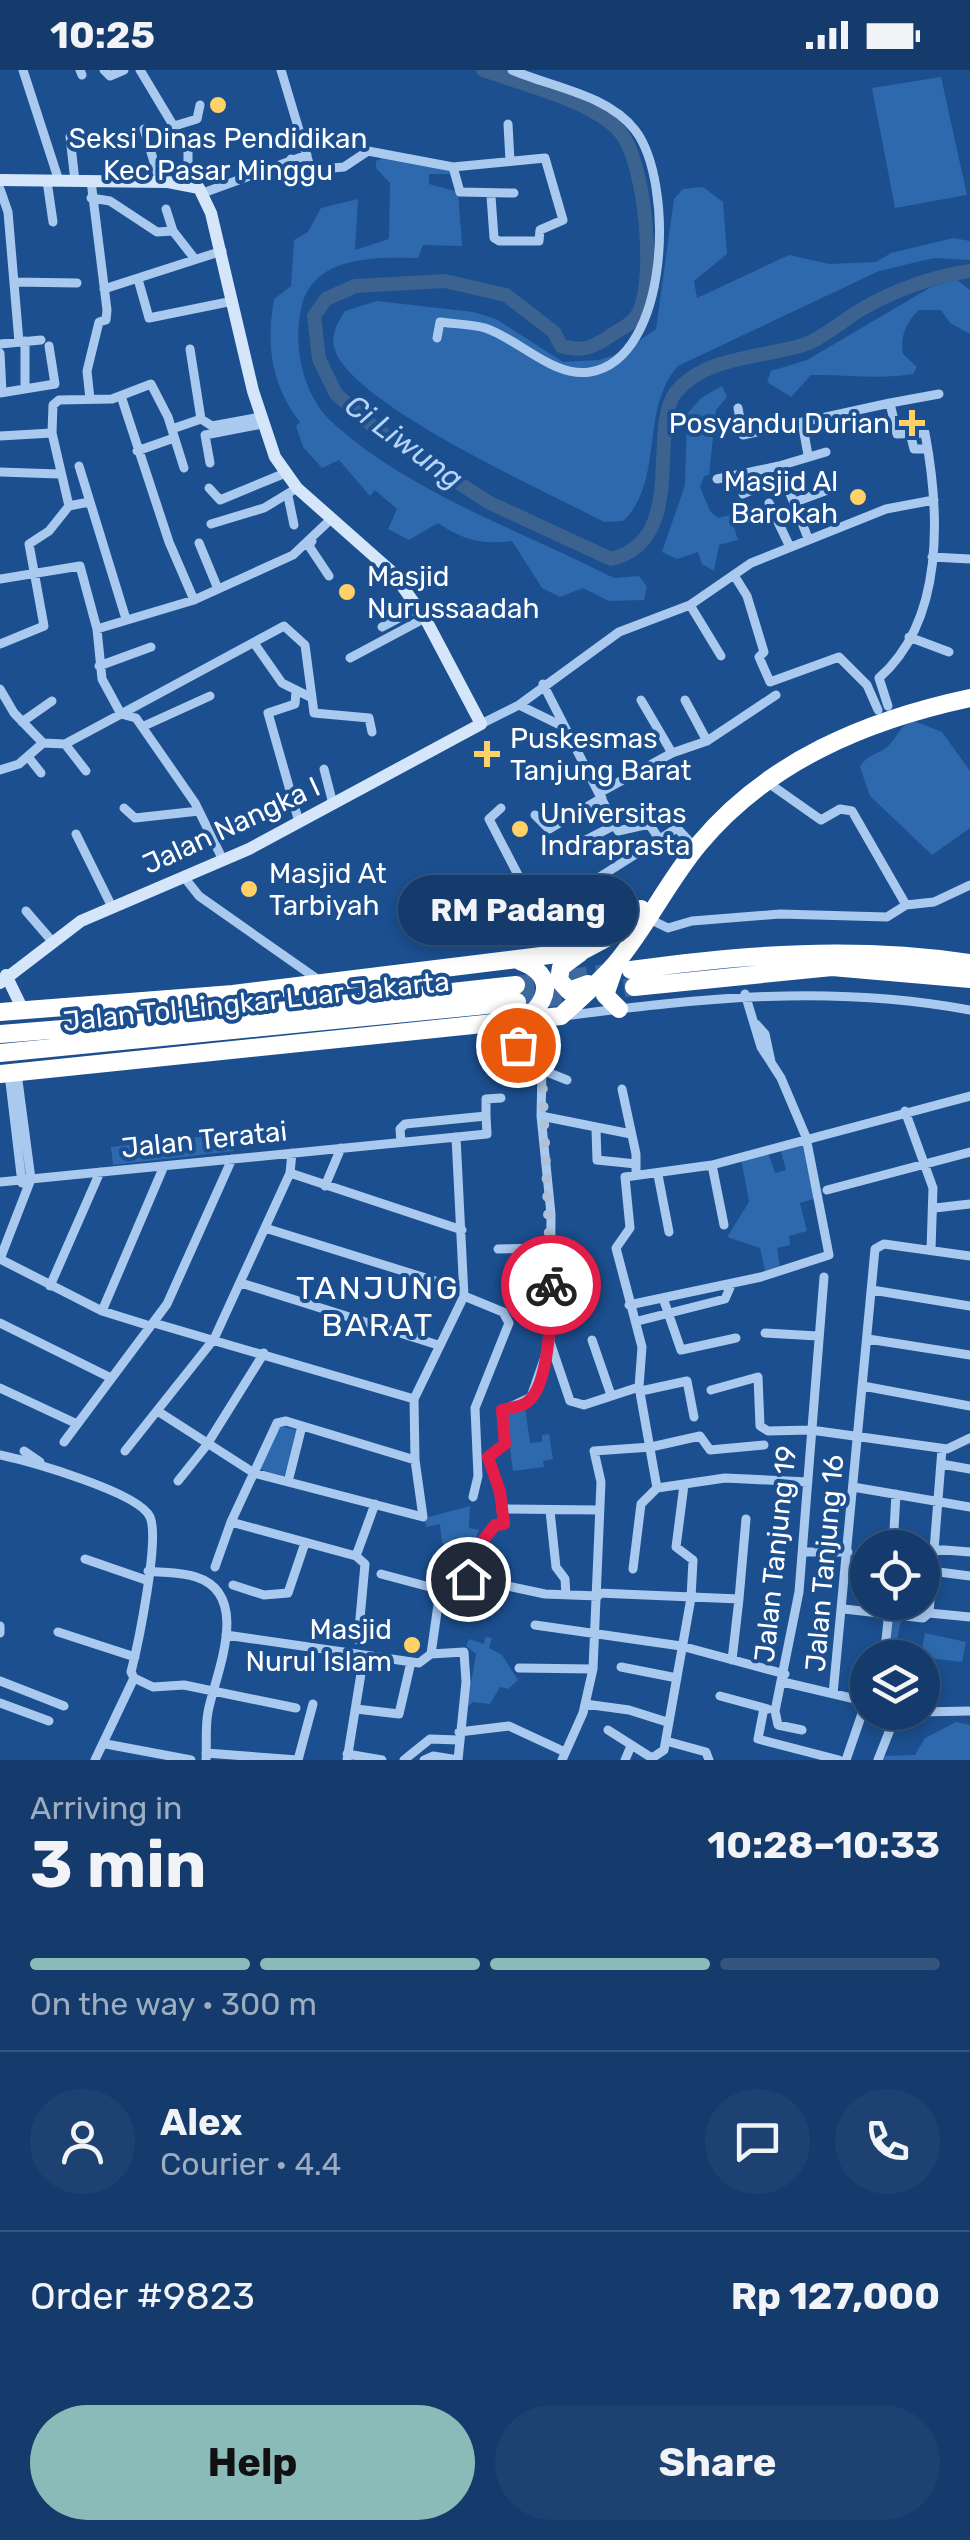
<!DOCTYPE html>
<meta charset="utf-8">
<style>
:root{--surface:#143b6b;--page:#1d4271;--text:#f1f3f6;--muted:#9dadc1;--line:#33557e;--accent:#8bbbb9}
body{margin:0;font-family:Rubik,sans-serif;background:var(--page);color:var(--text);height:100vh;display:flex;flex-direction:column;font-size:38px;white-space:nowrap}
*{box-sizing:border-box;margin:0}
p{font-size:32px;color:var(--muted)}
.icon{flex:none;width:55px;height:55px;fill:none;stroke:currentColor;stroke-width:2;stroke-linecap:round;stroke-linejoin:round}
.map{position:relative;height:1690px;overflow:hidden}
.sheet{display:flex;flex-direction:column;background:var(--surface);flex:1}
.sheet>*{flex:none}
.buttons{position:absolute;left:850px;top:1460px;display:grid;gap:20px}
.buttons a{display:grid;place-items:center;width:90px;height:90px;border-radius:50%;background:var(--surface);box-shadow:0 5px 15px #0003,0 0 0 2px var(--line);font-size:50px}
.pin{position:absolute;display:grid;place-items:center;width:85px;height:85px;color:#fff;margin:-42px;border:5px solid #fff;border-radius:50%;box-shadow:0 2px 10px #0007}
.courier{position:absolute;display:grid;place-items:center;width:100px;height:100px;margin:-50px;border:8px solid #e11d48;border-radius:50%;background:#fff;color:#222;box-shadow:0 2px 12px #0007}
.bubble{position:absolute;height:70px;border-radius:35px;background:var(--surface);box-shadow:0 5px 15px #0003,0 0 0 2px var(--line);font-size:32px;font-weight:700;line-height:70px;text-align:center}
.head em{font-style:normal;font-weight:700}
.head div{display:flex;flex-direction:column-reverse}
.head{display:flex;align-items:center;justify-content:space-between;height:170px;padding:0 30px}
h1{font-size:65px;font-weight:700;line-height:75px}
.bar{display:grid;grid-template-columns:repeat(4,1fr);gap:15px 10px;align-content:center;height:120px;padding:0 30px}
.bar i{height:12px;border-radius:8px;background:var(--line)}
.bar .on{background:var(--accent)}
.bar p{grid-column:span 4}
.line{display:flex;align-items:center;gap:25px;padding:0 30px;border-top:2px solid var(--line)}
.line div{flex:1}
.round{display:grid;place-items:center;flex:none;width:105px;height:105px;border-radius:52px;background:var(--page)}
.cta{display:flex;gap:20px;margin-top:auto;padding:20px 30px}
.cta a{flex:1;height:115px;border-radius:60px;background:var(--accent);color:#111;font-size:40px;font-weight:700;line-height:115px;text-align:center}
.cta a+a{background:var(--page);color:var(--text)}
.status{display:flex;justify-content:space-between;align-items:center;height:70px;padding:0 50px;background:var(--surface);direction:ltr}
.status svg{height:28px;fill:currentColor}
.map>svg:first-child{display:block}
</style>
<div class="status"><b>10:25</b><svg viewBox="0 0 49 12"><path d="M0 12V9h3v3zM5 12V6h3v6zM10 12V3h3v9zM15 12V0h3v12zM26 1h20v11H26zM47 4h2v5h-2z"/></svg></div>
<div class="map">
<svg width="970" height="1690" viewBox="0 0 970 1690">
<rect width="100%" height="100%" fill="#1b4f8f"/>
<path fill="#2e69ad" d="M941,7L967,125L895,138L872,18Z
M385,87L452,98L453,104H429V114L458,122L462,176L423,175L418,188C377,187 315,185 302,235C292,274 302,326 334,354C414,425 520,460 614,508L639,506L647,517L644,530L609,531L583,518L560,527L542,518L512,471C482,475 463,470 438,453L409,470L388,459L397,439L375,420L370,426L339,390L322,398L303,377L296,356L300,352C271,315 266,275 274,229L291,216L294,170L308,162L321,138L358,129L355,180L389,169L390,113L376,98V91Z
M703,117L723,132L727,184L694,211L697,228L789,185L829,194L876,192L891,183L953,168L970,171V190L934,188L879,201L678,296C639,340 665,412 623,451L604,452C550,423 347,333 334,277C331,264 338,252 345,241L377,231L473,242L496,249L563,292L599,290L621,283L656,259L674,129L683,119Z
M957,210L970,220V264L950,253L941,240H919C906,252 900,267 903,284L917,297L913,304C878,310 847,304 811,305L791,327L767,312L771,301L807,290L931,217Z
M722,316L727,327L716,340L709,405L704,406L700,417L710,441L718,448L730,445L738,470L719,475L714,501L702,494L698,482L677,489L662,482L685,415L687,344L701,328Z
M914,651L942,662L970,701V758L932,785L870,726L860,697C867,684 878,685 888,676C899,666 899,655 914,651Z
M232,1063L234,1081L113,1095L111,1077Z
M801,1069L820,1127L800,1133L807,1161L789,1166L790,1175L777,1178L780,1197L765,1201L760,1178L727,1167L749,1132L741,1088L768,1082L775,1103L786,1100L780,1078Z
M525,1337L530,1373L542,1372V1365L549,1364L553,1389L543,1391L544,1397L513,1401L505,1340Z
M277,1355L300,1361L284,1406L258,1399Z
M470,1436L469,1458L479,1460L471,1481L442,1473L440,1454L426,1457L425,1448Z
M887,1549L901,1551L896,1574L922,1578L925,1563L966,1572L962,1592L929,1588L926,1604L922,1588H880Z
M485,1567L492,1568L489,1578L502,1585L518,1610L508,1619L500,1617L490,1634L473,1632L467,1637L476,1584L466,1576L469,1569L484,1574Z
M956,1652L970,1655V1690H881L882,1686L915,1685L925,1668Z"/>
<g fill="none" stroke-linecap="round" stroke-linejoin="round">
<path stroke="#3c6290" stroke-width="14" d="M483,0C522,14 596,32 621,63C645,94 656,207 639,242C632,255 621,258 610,266C592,278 582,282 561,276L554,262L506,225L445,211L355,216L326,229L314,246L319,289L336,324L376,359L488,432L611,489C689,471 647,359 676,322C706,286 761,288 803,275C824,268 843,250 862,239C897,219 931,207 970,201"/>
<path stroke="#3d69a0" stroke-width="18" stroke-dasharray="18 9" stroke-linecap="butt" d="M516,915L615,902
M517,932L634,917"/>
<path stroke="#a9c9ee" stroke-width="9" d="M23,0L59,111
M80,0L82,5
M104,0L110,6L124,0
M140,0L188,80V114
M281,0L311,100L344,97L368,81L453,97L545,88L563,150L540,160L539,171H499L494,168L491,126
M508,54L510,91
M174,56L197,49L200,35
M144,59L160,112
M70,67L75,111
M291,89L297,110
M453,97L460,122L514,123
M47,111L53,152
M0,119L8,142L19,272
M203,123L307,85
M91,128L110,131L157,162L173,161
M166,139L173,161L194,188
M138,209L149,248L233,231
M15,212L77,213
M104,219L222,181
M437,268L440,252C454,254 471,254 485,258C519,269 553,308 590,302C670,289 675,112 635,60C607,24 551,17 512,0
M0,274L41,270
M190,279L201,349
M0,283L2,322
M25,314V271
M0,323L55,314L49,276
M121,326L169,472L194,530
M90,329L87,301L99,252L106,250L107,240L91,111
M890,333L939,324
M738,338L743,365L890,333L897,364L925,363C940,443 945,550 879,608L888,636
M802,352L808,385
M172,359L201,349L212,356L260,347
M52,363L53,335L59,330L112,329L151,314L168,347L184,398
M910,363L914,379H927
M0,366L52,363L69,436L89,432
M137,381L174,368
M210,393L205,365L262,354
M79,396L126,549
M0,402L59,404
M717,409L779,396
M209,418L220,430L283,404
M743,424L784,406
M288,426L294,455
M795,432L833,418
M769,433L789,475
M211,454L264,438L297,418
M808,468L779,396L826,382
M312,471L309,476L329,506
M199,473L218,519
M932,487L970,489
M734,505L747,526L764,582L759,587L770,612L839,587L867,615L878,640
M0,509L80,496L97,559L102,609L121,644L284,556L305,575L314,643L369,648L372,662
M690,535L721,586
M382,557L418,538
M97,559L194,530L293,485L330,450
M909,567L949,582
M254,573L282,613L312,628
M0,574L44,556L29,474L49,461L69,436
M350,588L425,548
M99,596L151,577
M543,614L618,761L649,754L660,770
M0,619L14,643L43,673L65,674L121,644L136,648L195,733L223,790
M296,621L295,634L268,643L299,752
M641,630L672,683
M685,630L707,671L776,625
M519,635L564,657
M22,652L52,631
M481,654L519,635L619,562L690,535L751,493L886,439L934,430
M144,656L210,626
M65,674L86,701
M29,688L41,703
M324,699L333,734
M0,700L19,694L43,673
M767,712L821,750L840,739L852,741L906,835L934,832L970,815
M599,723L672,683L707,671
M124,738L135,748L199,741
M501,738L489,749L558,882
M535,745L549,759L602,728
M76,764L112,837
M580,773L615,755
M184,807L199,826L320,911
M26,841L51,870
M538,846L677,758L690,772
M647,848L668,858L692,851L780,844L887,847L906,835
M564,946C704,928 829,914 970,940
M495,954L535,987L542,1000L541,1046L551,1144L550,1272L570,1331L584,1335L639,1317L657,1418L725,1408L808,1412
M756,954L765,964L771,992
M542,1000L567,1010
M17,1003L31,1109
M9,1004L22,1113
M622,1019L636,1084V1105
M905,1041L933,1118L931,1180
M486,1046V1029L501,1028
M541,1046L631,1064
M596,1059L597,1090L636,1094
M712,1095L724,1155
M290,1103L462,1160
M658,1105L669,1162
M31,1109L0,1189L102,1241L147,1255
M0,1112L487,1064L486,1046L405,1054L400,1059L401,1072
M325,1116L341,1078
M827,1120L970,1082
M935,1138L970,1134
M265,1158L461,1219
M498,1179L551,1178
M241,1213L438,1275
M50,1216L100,1102
M872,1220L970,1236
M464,1226L503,1242L509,1253L475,1338L478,1406L473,1427
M663,1228L681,1280L736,1268
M629,1235L761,1207L829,1185L806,1067L781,1008L761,977L745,924
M102,1241L164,1096
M638,1251L725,1229L732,1213
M0,1253L109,1307
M154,1253L414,1329
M765,1263L818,1266
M868,1269L970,1285
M592,1270L611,1325
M863,1316L970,1336
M639,1317L642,1277L616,1178L630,1158L625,1107L712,1095L970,1026
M0,1318L75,1353
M711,1320L758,1307L760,1356L768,1361L811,1360L947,1379L970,1368
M641,1321L687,1311L694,1347
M159,1342L254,1403L423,1447L415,1390L414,1329L464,1226L456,1067
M64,1372L167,1234L232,1089
M942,1379L929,1543L970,1547
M24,1381L40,1392
M125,1381L214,1269L290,1103L292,1083
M0,1385C28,1391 139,1422 150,1447C160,1469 138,1575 131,1602L134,1608L95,1690
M941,1394L970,1399
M178,1411L206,1376L264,1283
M288,1412L302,1356
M853,1417L970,1437
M502,1439L599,1440
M550,1441L556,1497L565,1509L566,1525
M231,1452L356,1486
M893,1478L896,1424
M932,1479L970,1482
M803,1482H848
M356,1486L365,1494L358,1570
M356,1486L375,1434
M85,1489L146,1510
M215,1497L231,1452L277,1353L286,1351L415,1390
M633,1499L641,1434L657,1418
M148,1501C163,1503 181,1502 196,1507C253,1525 215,1605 208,1642C205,1658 207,1674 206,1690
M931,1501L970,1506
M381,1504L441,1520
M468,1509L478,1477L495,1455L505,1454L500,1422L487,1387L505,1375L502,1341L531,1327L549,1275
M233,1515L264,1525L288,1523L305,1473
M598,1523L739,1529L732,1590
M739,1529L746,1449
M844,1539L923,1548L929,1543
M535,1555L681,1576L785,1604
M0,1556V1563
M58,1562L135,1587
M226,1565L419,1593L431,1584L464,1582L466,1612L458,1690
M431,1584L440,1521L451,1504L545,1524L598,1526
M884,1588L890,1532
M621,1597L677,1608
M519,1598L593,1599
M134,1608L153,1617L184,1615L296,1638
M0,1611L64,1636
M783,1612L868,1632
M833,1624L875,1179L884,1174L970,1186
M720,1626L768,1639
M0,1633L49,1651
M585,1634L629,1640L667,1652
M764,1638L758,1669L839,1690
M356,1639L399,1644L411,1592
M919,1642L970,1641
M608,1660L652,1688L664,1680L691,1528L693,1490L676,1477L684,1415
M802,1660L778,1655L775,1641L799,1522L824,1207
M459,1662L509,1656L565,1682
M666,1671L706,1682L709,1690
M106,1674L191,1690
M206,1683L298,1690
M347,1684L382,1690
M298,1690L313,1634
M347,1690L364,1585
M404,1690L430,1669L458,1670
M424,1690L433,1686L458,1690
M562,1690L583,1643L593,1599L601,1412L594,1381L651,1377L700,1366L710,1380L764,1375
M625,1690L631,1676
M846,1690L866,1632
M878,1690L897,1642"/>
<path stroke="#d6e6fa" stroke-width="12" d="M0,110L168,112L199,118L211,143L253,321L275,387L297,418L392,502L425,548L481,654L249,779L81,851L0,913
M6,905L23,940"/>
<path stroke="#fff" stroke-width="18" d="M580,883L561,897L559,910L569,921L588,914
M520,891C557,905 549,932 522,951
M614,899L605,925L619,939
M631,900C746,884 855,876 970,893
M634,917L832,897L970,909
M0,942L233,924L582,881L625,858L641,839
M0,964L261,943L516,915
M0,983L517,932
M0,1004L561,946C579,929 600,912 616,893C647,856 668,811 699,774C768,691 867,650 970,628"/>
</g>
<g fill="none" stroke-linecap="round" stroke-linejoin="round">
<path stroke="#afc1d8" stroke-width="10" stroke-dasharray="0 18" d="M518,975L535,988L542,1000L551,1215"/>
<path stroke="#e11d48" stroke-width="12" d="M468,1509L478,1477L495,1455L504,1454L500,1422L488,1387L505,1374L502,1340C509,1338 520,1337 526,1333C550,1318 551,1241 551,1215"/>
</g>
<g fill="#ffd166" stroke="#1b4f8f" stroke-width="4">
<circle cx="218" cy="35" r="10"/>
<path d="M907 338h10v10h10v10h-10v10h-10v-10h-10v-10h10z"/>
<circle cx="858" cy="427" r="10"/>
<circle cx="347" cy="522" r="10"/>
<path d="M482 669h10v10h10v10h-10v10h-10v-10h-10v-10h10z"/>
<circle cx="520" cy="759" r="10"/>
<circle cx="249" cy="819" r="10"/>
<circle cx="412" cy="1575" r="10"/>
</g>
<g text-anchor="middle" stroke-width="8" stroke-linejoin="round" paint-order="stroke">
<g font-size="28" fill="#fff" stroke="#1b4f8f" text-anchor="start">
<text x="218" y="78" text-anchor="middle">Seksi Dinas Pendidikan<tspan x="218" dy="32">Kec Pasar Minggu</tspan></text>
<text x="890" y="363" text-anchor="end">Posyandu Durian</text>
<text x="838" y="421" text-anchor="end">Masjid Al<tspan x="838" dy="32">Barokah</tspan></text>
<text x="367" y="516">Masjid<tspan x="367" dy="32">Nurussaadah</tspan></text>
<text x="510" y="678">Puskesmas<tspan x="510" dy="32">Tanjung Barat</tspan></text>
<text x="540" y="753">Universitas<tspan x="540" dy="32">Indraprasta</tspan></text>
<text x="269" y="813">Masjid At<tspan x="269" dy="32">Tarbiyah</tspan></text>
<text x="392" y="1569" text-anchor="end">Masjid<tspan x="392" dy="32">Nurul Islam</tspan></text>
</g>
<g font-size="28" fill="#fff" stroke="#1b4f8f">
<text transform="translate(231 755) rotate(-25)" y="10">Jalan Nangka I</text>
<text transform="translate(256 931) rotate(-6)" y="10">Jalan Tol Lingkar Luar Jakarta</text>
<text transform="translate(204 1069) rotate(-6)" y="10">Jalan Teratai</text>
<text transform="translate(775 1484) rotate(-84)" y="10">Jalan Tanjung 19</text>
<text transform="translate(824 1493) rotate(-85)" y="10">Jalan Tanjung 16</text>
</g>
<g font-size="30" font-style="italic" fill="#b5d3f5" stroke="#1b4f8f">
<text transform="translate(404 372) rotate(36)" y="10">Ci Liwung</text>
</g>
<g font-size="32" letter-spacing="2.5" fill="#fff" stroke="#1b4f8f">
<text x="378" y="1229">TANJUNG<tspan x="378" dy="37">BARAT</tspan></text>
</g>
</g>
</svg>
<div class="buttons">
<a><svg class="icon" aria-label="locate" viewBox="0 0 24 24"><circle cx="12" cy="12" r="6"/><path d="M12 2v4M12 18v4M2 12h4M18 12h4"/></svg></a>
<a><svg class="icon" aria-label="layers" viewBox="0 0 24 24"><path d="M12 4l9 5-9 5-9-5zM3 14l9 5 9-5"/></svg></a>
</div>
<div class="pin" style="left:518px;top:975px;background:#ea580c"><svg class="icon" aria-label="bag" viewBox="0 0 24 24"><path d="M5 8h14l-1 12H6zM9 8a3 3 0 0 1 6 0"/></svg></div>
<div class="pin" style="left:468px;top:1509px;background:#1f2937"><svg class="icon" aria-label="home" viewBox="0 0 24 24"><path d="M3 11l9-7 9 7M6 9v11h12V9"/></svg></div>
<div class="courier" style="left:551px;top:1215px"><svg class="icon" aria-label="bike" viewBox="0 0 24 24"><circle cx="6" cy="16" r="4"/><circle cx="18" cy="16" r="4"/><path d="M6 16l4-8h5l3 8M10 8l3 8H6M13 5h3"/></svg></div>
<div class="bubble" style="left:398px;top:805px;width:240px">RM Padang</div>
</div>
<section class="sheet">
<div class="head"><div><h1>3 min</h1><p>Arriving in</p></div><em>10:28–10:33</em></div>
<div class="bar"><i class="on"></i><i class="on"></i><i class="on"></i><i></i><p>On the way · 300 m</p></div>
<div class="line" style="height:180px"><a class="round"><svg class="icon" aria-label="person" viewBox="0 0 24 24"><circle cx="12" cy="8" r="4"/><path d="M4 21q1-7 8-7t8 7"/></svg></a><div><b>Alex</b><p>Courier · 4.4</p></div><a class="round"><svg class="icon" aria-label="chat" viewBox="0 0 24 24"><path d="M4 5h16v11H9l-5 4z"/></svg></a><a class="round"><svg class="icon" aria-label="phone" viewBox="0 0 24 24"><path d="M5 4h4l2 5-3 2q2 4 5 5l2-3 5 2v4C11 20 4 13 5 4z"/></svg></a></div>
<div class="line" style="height:130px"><div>Order #9823</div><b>Rp 127,000</b></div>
<div class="cta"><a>Help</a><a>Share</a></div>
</section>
